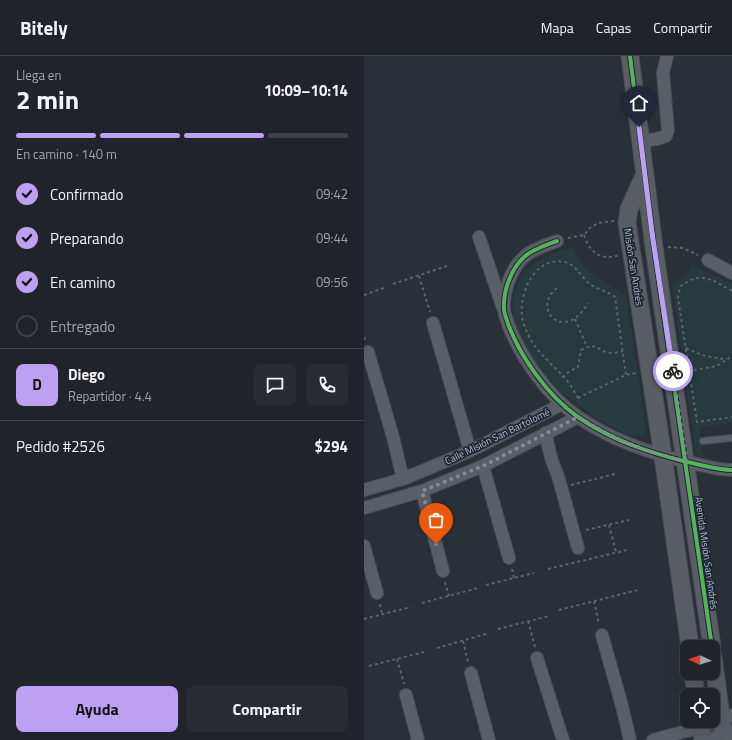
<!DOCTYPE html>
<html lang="es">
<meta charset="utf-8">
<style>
:root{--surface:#20242a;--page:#282c32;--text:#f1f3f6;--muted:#a2a4a8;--line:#3d4147;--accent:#bca0f2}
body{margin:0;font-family:"Titillium Web",sans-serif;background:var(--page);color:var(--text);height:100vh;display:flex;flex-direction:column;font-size:15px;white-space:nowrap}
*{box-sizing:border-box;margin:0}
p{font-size:13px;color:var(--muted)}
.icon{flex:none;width:22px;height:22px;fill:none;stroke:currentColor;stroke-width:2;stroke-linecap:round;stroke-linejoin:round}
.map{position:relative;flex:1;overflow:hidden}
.panel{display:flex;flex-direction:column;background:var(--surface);width:364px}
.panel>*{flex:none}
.needle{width:26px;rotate:274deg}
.controls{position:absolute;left:316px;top:584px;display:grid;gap:8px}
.controls a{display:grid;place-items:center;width:40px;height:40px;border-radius:8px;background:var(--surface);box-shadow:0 4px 16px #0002,0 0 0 1px var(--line);font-size:20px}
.pin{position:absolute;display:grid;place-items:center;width:34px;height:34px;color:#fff;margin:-41px -17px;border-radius:50% 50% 50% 0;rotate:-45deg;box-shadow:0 0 4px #0007}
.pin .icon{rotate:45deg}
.courier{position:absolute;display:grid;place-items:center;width:40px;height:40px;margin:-20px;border:3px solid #bca0f2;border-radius:50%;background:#fff;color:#222;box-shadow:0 1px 5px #0007}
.overview em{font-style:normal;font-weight:700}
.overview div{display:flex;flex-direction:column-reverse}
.overview{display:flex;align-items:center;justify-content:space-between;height:68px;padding:0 16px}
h1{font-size:26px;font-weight:700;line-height:30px}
.bar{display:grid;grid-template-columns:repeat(4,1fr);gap:6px 4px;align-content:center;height:48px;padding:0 16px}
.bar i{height:5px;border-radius:3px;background:var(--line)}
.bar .current{background:var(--accent)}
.bar p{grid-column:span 4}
.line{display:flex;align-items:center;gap:10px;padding:0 16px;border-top:1px solid var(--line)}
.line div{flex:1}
.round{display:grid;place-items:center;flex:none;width:42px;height:42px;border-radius:8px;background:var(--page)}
ol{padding:0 16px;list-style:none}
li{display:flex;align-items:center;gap:12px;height:44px}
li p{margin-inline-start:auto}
li .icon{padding:4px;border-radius:50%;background:var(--accent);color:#111;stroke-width:4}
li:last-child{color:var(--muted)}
li i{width:22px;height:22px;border:2px solid var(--line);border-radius:50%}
.button{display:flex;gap:8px;margin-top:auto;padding:8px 16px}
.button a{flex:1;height:46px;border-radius:8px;background:var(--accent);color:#111;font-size:16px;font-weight:700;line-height:46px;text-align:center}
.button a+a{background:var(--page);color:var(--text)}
header{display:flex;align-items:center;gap:24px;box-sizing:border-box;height:56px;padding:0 20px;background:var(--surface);border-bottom:1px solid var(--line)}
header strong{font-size:19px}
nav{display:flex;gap:22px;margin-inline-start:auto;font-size:14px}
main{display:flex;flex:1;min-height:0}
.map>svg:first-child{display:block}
</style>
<header>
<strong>Bitely</strong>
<nav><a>Mapa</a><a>Capas</a><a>Compartir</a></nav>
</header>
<main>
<section class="panel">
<div class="overview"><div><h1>2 min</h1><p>Llega en</p></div><em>10:09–10:14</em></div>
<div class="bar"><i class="current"></i><i class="current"></i><i class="current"></i><i></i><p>En camino · 140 m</p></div>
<ol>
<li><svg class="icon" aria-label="check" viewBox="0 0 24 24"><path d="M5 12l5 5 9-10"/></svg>Confirmado<p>09:42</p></li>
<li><svg class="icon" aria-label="check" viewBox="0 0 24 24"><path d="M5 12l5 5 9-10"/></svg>Preparando<p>09:44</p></li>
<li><svg class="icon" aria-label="check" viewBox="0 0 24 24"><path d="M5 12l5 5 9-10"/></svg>En camino<p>09:56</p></li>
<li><i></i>Entregado</li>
</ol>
<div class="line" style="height:72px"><b class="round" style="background:var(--accent);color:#111">D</b><div><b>Diego</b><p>Repartidor · 4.4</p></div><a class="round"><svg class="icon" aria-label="chat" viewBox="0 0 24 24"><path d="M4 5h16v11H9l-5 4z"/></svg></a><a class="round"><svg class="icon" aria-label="phone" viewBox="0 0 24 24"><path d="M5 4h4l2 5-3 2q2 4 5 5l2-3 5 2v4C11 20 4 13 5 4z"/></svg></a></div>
<div class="line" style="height:52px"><div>Pedido #2526</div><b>$294</b></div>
<div class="button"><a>Ayuda</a><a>Compartir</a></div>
</section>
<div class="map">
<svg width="368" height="684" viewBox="0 0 368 684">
<rect width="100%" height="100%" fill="#2a3038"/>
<path fill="#273a3e" d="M209,191L215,205L226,217L262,240L282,372V377C279,378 276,380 273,380C246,378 185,329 170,306C157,288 147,267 149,244C151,231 156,218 167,210C179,200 194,196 209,191Z
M329,210L368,228V367L336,371L339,401L332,398L308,228L319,221Z"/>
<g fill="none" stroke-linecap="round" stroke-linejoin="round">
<defs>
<path id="lane" d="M339,385L368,382"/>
<path id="street" d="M277,85L293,83L302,80L304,74L299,17L303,0
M115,181L139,252
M193,185C182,189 169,193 160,201C147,213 139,235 140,253C140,258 143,263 144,268C157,302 184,340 214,361C249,385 284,396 323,406C339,409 352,414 368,414
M344,204L368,217
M69,267L106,395
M4,296L29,381L39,423
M181,377L188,405L194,420L214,492
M119,410L145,502
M0,434L39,423L106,395L198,348
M58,435L79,515
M0,452L58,435L119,410L214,361
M0,490L13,537
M238,579L258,650L266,684
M173,602L199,684
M107,617L125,684
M42,639L54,684
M289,684L337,671L368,659
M344,684L368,675"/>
<path id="secondary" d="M266,0L290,191L348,591
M280,120L265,153L263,167L299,400L326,591
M349,600L360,684
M329,617L332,639
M336,665L339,684"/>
</defs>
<use href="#lane" stroke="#484c53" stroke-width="8"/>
<use href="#street" stroke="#484c53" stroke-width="14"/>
<use href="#secondary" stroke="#484c53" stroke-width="19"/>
<path stroke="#5d636a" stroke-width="2" stroke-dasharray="3 3" stroke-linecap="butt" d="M220,179C225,195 236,206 255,199
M204,182L220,179L226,172L234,167L250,165
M304,191L319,192L334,199
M55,220L66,256
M29,228L83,210
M193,232C166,253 201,288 224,247
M368,235C349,224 336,214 316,231L314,242L333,366L368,361
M0,239L20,232
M211,263L223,291
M0,281L1,285
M322,292C336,299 347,302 363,303
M324,315L353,310L368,300
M198,321L206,315L214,311L217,294C234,285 232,295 246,297C250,297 255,296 259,295
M214,342C211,337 208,331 204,326C187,305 170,297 160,269C151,243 169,199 201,206C212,209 218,222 226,228C234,234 244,235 251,241L262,319
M214,342L262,319L272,317
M207,429L251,418
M245,469L252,496
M222,474L265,464
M148,513L150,522
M184,513L263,494
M81,526L85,540
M122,529L170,517
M230,545L235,568
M58,547L114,532
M16,548L18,558
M195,554L274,534
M0,563L47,551
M164,565L171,591
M134,573L185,560
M99,585L104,606
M73,592L125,577
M33,603L40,628
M5,610L60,596"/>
<use href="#lane" stroke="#5a5e66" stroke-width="6"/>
<use href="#street" stroke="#5a5e66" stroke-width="12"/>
<use href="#secondary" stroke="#595d64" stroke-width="17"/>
<defs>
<path id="cycleway" d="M266,0L290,191L348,591
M193,185C182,189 169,193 160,201C147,213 139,235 140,253C140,258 143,263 144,268C157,302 184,340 214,361C249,385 284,396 323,406C339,409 352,414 368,414"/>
</defs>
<use href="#cycleway" stroke="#1d2633" stroke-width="6"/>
<use href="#cycleway" stroke="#56b35d" stroke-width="4"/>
</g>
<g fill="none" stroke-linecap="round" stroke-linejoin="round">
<path stroke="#848b96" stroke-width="4" stroke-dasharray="0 7.2" d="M72,488L58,435L119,410L214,361C251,384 280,396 322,405L309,315"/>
<path stroke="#bca0f2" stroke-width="5" d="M275,71L288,177L309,315"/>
</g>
<g text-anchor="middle" stroke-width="3.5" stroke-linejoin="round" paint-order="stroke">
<g font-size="10" fill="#b4bcc9" stroke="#1d2633">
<text transform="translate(270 211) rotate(81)" y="4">Misión San Andrés</text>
<text transform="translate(133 380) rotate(-26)" y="4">Calle Misión San Bartolomé</text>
<text transform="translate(343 497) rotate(82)" y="4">Avenida Misión San Andrés</text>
</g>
</g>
</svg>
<div class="controls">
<a><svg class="needle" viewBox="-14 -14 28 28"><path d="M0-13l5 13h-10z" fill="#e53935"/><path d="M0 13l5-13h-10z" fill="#a2a4a8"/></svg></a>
<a><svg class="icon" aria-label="locate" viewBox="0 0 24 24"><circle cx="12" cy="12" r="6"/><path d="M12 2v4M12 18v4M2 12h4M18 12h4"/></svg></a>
</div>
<div class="pin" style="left:72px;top:488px;background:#ea580c"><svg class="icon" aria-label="bag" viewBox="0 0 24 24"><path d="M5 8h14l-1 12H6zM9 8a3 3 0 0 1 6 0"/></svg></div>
<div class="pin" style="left:275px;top:71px;background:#1f2937"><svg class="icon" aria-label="home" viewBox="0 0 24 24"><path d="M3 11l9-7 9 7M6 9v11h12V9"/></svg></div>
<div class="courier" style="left:309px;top:315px"><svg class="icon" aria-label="bike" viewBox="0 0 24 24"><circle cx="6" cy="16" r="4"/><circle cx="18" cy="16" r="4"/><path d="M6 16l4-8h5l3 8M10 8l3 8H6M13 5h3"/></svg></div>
</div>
</main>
